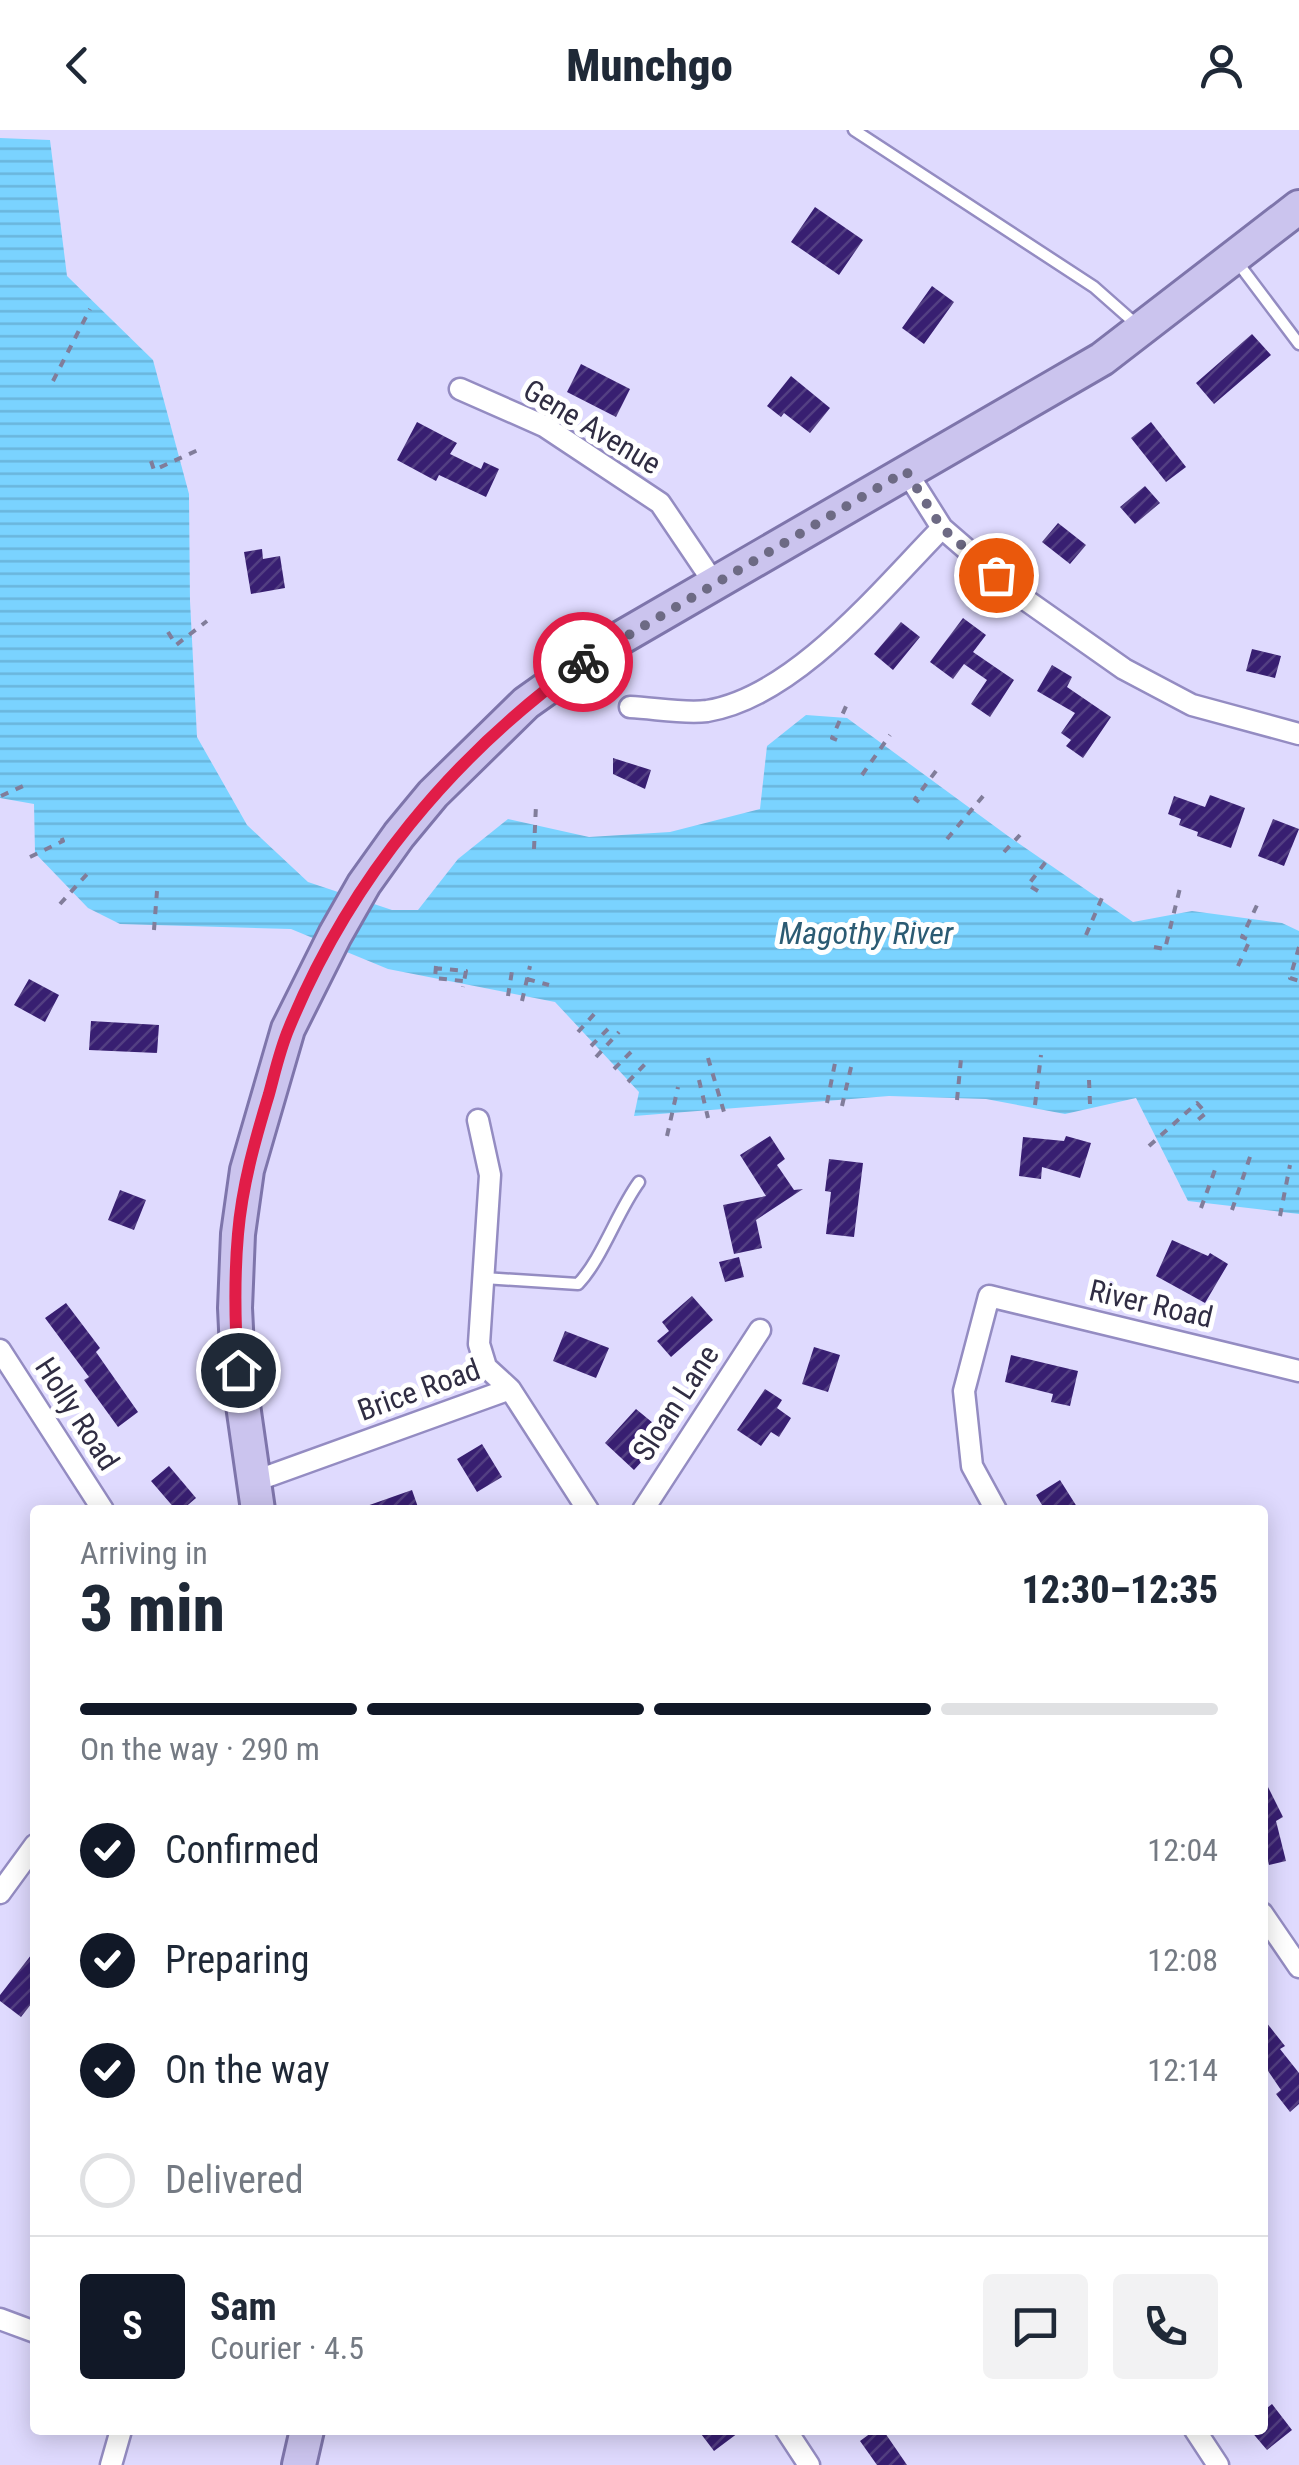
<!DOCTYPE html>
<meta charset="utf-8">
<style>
:root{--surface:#fff;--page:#f2f2f3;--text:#1f2937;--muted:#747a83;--line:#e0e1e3;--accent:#111827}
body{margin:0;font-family:"Roboto Condensed",sans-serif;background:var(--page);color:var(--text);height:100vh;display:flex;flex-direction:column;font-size:38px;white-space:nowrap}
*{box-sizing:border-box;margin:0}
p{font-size:32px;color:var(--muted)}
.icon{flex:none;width:55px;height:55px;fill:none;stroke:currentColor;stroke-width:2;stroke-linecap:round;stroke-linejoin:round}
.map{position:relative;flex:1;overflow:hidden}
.sheet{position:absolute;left:30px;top:1375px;width:1238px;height:930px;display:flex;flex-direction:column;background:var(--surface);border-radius:10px;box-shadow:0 5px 25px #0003}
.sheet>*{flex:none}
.pin{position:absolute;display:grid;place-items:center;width:85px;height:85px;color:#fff;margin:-42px;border:5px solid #fff;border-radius:50%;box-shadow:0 2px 10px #0007}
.courier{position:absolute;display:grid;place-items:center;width:100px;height:100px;margin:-50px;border:8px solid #e11d48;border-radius:50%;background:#fff;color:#222;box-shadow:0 2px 12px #0007}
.head em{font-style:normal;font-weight:800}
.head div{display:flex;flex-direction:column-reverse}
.head{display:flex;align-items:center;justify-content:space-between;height:170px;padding:0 50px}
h1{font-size:65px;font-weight:800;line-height:75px}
.bar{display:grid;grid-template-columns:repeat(4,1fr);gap:15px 10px;align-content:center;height:120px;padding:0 50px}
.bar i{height:12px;border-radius:8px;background:var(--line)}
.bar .active{background:var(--accent)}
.bar p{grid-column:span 4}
.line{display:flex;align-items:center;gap:25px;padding:0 50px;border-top:2px solid var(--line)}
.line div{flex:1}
.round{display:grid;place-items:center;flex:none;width:105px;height:105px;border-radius:10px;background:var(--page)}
ol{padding:0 50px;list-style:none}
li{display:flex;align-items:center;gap:30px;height:110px}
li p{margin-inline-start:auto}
li .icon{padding:10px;border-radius:50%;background:var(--accent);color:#fff;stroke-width:4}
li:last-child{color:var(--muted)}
li i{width:55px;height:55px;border:5px solid var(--line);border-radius:50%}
header{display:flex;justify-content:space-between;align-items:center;height:130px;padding:0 50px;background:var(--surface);font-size:45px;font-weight:800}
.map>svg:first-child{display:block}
</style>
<header><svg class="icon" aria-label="back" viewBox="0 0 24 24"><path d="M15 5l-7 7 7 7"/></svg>Munchgo<svg class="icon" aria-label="person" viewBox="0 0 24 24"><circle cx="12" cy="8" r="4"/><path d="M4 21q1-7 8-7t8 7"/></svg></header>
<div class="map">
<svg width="1299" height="2335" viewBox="0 0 1299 2335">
<defs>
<pattern id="water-rules" width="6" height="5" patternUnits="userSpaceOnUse" patternTransform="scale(2.5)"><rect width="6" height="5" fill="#7ad3ff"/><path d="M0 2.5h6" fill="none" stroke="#6ab5dc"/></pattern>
<pattern id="building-hatch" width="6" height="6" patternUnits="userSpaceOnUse" patternTransform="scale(2.5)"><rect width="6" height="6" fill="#381f71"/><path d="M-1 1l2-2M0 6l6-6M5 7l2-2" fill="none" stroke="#533f82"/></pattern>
</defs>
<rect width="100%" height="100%" fill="#dfdafe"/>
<path fill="url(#water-rules)" d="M0,8L50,10L67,146L153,230L189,364L190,471L197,607L247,695L308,752L392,780H418L458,729L508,689L589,707L670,702L760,679L767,616L806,585L847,588L1008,706L1133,792L1192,781L1282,793L1299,801V1084L1188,1071L1136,968L1065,984L986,969L889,966L634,986L639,962L555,872L388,839L291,799L120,794L88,778L35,723L34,674L0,668Z"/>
<path fill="url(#building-hatch)" d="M815,77L863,110L839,145L791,112Z
M932,156L954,172L924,214L902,198Z
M1252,204L1271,225L1214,274L1196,253Z
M581,234L630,259L616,287L567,262Z
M791,246L830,278L810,303L784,283L781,287L767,276Z
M417,292L457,313L450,324L481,339L484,332L499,339L486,367L439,345L436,351L397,330Z
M1151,292L1186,337L1166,352L1131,308Z
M1145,356L1160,373L1135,394L1120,377Z
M1058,393L1086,415L1070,434L1042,412Z
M262,419L263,429L280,426L285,458L251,464L244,422Z
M963,488L986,505L973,522L1014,550L990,587L971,574L987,550L964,534L953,549L930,532Z
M901,492L920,507L893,540L874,524Z
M1252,519L1281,526L1275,548L1246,541Z
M1052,535L1072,547L1067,557L1111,587L1083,628L1066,616L1071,610L1061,603L1075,583L1037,561Z
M613,628L651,640L645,659L613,644Z
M1210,665L1245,678L1231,718L1197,706L1198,702L1179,695L1181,689L1168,684L1174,666L1205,677Z
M1273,689L1299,699L1284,736L1258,726Z
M29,849L59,865L45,892L14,875Z
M91,891L159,895L157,923L89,920Z
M770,1006L785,1029L777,1035L794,1060L803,1059L756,1090L762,1118L734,1124L723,1075L766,1066L740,1025Z
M1066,1006L1091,1013L1080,1048L1042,1037L1041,1049L1019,1046L1023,1007L1064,1011Z
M829,1029L863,1033L854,1107L826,1104L831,1062L825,1061Z
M120,1060L146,1070L134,1100L108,1090Z
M1172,1110L1208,1126L1210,1123L1228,1134L1205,1173L1156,1146Z
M739,1127L744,1147L725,1152L719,1132Z
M692,1166L713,1190L671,1227L657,1211L669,1201L662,1192Z
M66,1173L100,1218L96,1222L138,1282L118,1297L84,1250L89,1247L45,1188Z
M565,1201L609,1218L596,1248L553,1231Z
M814,1217L840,1225L828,1262L802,1254Z
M1011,1225L1078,1241L1070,1276L1051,1272L1053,1264L1005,1252Z
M765,1259L782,1270L777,1278L791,1288L779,1307L771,1302L761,1316L737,1300Z
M636,1279L653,1293L642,1305L655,1317L634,1340L605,1313Z
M482,1314L502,1347L477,1362L457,1329Z
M169,1336L196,1368L182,1380H176L151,1351Z
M1060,1350L1079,1380H1045L1036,1365Z
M412,1360L419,1380H362L361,1378Z
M1262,1653L1268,1657L1283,1687L1276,1691L1286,1731L1269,1735L1262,1707Z
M35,1820V1869L21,1887L0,1871V1865Z
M1262,1887L1285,1916L1280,1919L1299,1943V1974L1290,1982L1276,1964L1281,1960L1262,1932Z
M1272,2274L1292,2300L1267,2320L1250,2300H1262V2282Z
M698,2300H742L714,2321Z
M875,2300H883L907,2335H877L860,2311Z"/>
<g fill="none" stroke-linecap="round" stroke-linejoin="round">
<defs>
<path id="service" d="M854,0L1094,157L1137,195
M1238,133L1299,214
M484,1148L578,1154C602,1129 617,1082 639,1052"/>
<path id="minor" d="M460,259L544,296L660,373L714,453
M906,341L942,398L1023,468L1124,539L1192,575L1299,604
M630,577C654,578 683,584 707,581C795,567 882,459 942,398
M0,1220L103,1380
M510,1259L588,1380
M252,1352L510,1259L486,1237L479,1214L490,1045L478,990
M643,1380L760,1200
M996,1380L972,1336L964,1261L989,1166L1299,1241
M0,1763L35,1715
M1262,1783L1299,1837
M0,2189L35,2202
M786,2300L809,2335
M1195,2300L1218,2335
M111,2335L121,2300"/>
<path id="primary" d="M258,1380L238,1240L235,1178L238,1104L247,1040L288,899L335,805L364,754L399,705L433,664L526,573L605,517L1102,229L1299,77
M299,2335L307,2300"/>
</defs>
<use href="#service" stroke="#948cc2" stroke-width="15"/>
<use href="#minor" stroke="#948cc2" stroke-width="25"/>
<use href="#primary" stroke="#7e75ab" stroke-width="38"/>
<path stroke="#817d9a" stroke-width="4" stroke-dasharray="8 8" stroke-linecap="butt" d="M53,251L90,179
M151,331L154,340L198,320
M168,502L176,515L207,491
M837,610L832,608L847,574
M862,645L890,605
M1,666L23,656
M919,672L915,669L939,637
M947,709L984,665
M534,719L536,675
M1004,722L1020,705
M30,727L63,711L60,704
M1038,761L1028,755L1048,729
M60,774L88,743
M154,800L157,761
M1086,805L1104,763
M1154,817L1165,819L1180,758
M1299,817L1290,848L1299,851
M436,836L435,848L463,851
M1238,836L1250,810L1242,807L1258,773
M434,838L466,841L463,857
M527,849L549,855
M508,866L512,841
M522,871L530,836
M578,902L597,881
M591,916L610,897
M596,927L619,902
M708,928L724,982
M614,939L635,918
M699,950L708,988
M1089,950L1090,974
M628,952L647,932
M957,970L961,929
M827,973L835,933
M1035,975L1041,925
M842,976L852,933
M667,1006L678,957
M1149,1016L1197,973L1206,983L1193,994
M1201,1078L1216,1037
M1232,1080L1251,1024
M1280,1086L1290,1035"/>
<use href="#service" stroke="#fff" stroke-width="10"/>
<use href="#minor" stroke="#fff" stroke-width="20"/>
<use href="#primary" stroke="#cbc4ee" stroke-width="32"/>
</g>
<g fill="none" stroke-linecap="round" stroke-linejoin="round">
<path stroke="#6d6a84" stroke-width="10" stroke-dasharray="0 18" d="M583,532L906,341L942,398L996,445"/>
<path stroke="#e11d48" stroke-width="12" d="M238,1240C235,1195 234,1149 238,1104C242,1056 255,1010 269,964C275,942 280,919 289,898C350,749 453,625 583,532"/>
</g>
<g text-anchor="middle" stroke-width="10" stroke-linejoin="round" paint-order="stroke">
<g font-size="30" fill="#302d43" stroke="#fff">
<text transform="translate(592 297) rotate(31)" y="10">Gene Avenue</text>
<text transform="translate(1151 1174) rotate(13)" y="10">River Road</text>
<text transform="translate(419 1260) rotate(-20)" y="10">Brice Road</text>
<text transform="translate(676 1273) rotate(-57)" y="10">Sloan Lane</text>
<text transform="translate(77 1284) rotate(57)" y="10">Holly Road</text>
</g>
<g font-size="32" font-style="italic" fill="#2b5b73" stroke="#fff">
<text x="866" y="814">Magothy River</text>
</g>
</g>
</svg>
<div class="pin" style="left:996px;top:445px;background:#ea580c"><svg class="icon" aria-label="bag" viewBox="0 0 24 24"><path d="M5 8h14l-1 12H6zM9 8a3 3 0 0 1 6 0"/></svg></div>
<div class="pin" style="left:238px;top:1240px;background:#1f2937"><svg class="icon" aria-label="home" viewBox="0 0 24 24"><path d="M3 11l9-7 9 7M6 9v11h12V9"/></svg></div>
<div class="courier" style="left:583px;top:532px"><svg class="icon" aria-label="bike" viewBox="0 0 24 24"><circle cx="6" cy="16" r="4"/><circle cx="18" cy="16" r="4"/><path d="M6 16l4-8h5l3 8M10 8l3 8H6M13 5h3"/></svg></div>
<section class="sheet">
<div class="head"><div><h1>3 min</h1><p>Arriving in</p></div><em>12:30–12:35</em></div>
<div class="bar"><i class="active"></i><i class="active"></i><i class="active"></i><i></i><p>On the way · 290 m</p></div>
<ol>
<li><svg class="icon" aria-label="check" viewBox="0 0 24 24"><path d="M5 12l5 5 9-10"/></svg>Confirmed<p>12:04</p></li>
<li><svg class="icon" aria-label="check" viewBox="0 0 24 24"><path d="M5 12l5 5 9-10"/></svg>Preparing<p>12:08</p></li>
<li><svg class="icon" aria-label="check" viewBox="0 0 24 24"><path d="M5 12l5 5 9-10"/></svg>On the way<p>12:14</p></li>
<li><i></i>Delivered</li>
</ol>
<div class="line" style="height:180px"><b class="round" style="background:var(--accent);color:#fff">S</b><div><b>Sam</b><p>Courier · 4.5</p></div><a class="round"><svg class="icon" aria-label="chat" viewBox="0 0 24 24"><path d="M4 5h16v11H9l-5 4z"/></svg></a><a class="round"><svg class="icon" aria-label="phone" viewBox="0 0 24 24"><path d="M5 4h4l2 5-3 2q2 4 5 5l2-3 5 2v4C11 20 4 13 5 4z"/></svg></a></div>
</section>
</div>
